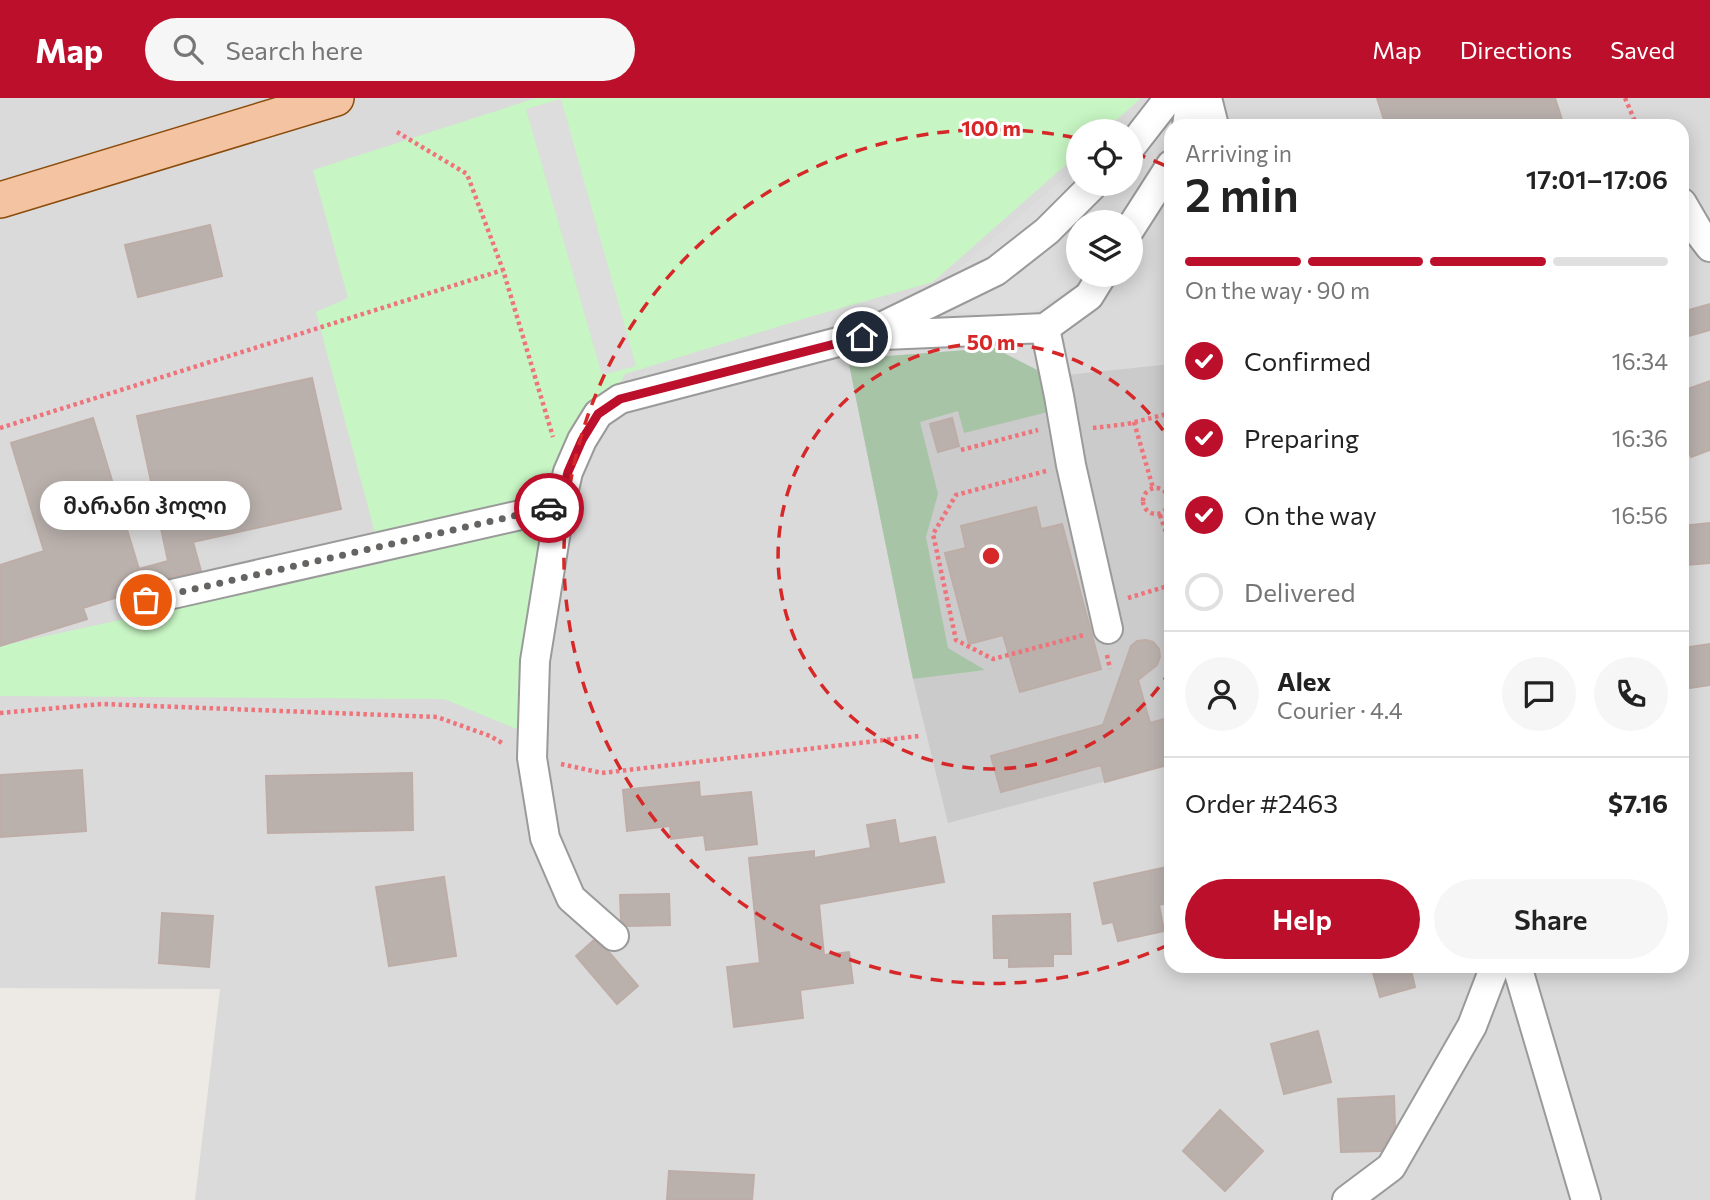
<!DOCTYPE html>
<meta charset="utf-8">
<style>
:root{--surface:#fff;--page:#f6f6f6;--text:#222;--muted:#767676;--line:#e0e0e0;--accent:#bb0f2b}
body{margin:0;font-family:Commissioner,"Noto Sans Georgian",sans-serif;background:var(--page);color:var(--text);height:100vh;display:flex;flex-direction:column;font-size:26px;white-space:nowrap}
*{box-sizing:border-box;margin:0}
p{font-size:23px;color:var(--muted)}
.icon{flex:none;width:38px;height:38px;fill:none;stroke:currentColor;stroke-width:2;stroke-linecap:round;stroke-linejoin:round}
.map{position:relative;flex:1;overflow:hidden}
.details{position:absolute;left:1164px;top:21px;width:525px;height:854px;display:flex;flex-direction:column;background:var(--surface);border-radius:21px;box-shadow:0 4px 18px #0003}
.details>*{flex:none}
.buttons{position:absolute;left:1066px;top:21px;display:grid;gap:14px}
.buttons a{display:grid;place-items:center;width:77px;height:77px;border-radius:50%;background:var(--surface);box-shadow:0 4px 18px #0003;font-size:35px}
.pin{position:absolute;display:grid;place-items:center;width:60px;height:60px;color:#fff;margin:-30px;border:4px solid #fff;border-radius:50%;box-shadow:0 2px 7px #0007}
.courier{position:absolute;display:grid;place-items:center;width:70px;height:70px;margin:-35px;border:5px solid #bb0f2b;border-radius:50%;background:#fff;color:#222;box-shadow:0 2px 9px #0007}
.bubble{position:absolute;height:49px;border-radius:24px;background:var(--surface);box-shadow:0 4px 18px #0003;font-size:23px;font-weight:600;line-height:49px;text-align:center}
.headline em{font-style:normal;font-weight:600}
.headline div{display:flex;flex-direction:column-reverse}
.headline{display:flex;align-items:center;justify-content:space-between;height:119px;padding:0 21px}
h1{font-size:46px;font-weight:600;line-height:52px}
.bar{display:grid;grid-template-columns:repeat(4,1fr);gap:10px 7px;align-content:center;height:84px;padding:0 21px}
.bar i{height:9px;border-radius:5px;background:var(--line)}
.bar .active{background:var(--accent)}
.bar p{grid-column:span 4}
.line{display:flex;align-items:center;gap:18px;padding:0 21px;border-top:2px solid var(--line)}
.line div{flex:1}
.round{display:grid;place-items:center;flex:none;width:74px;height:74px;border-radius:37px;background:var(--page)}
ol{padding:0 21px;list-style:none}
li{display:flex;align-items:center;gap:21px;height:77px}
li p{margin-inline-start:auto}
li .icon{padding:7px;border-radius:50%;background:var(--accent);color:#fff;stroke-width:4}
li:last-child{color:var(--muted)}
li i{width:38px;height:38px;border:4px solid var(--line);border-radius:50%}
.primary-button{display:flex;gap:14px;margin-top:auto;padding:14px 21px}
.primary-button a{flex:1;height:80px;border-radius:42px;background:var(--accent);color:#fff;font-size:28px;font-weight:600;line-height:80px;text-align:center}
.primary-button a+a{background:var(--page);color:var(--text)}
header{display:flex;align-items:center;gap:42px;box-sizing:border-box;height:98px;padding:0 35px;background:var(--accent);color:#fff}
header strong{font-size:33px}
nav{display:flex;gap:38px;margin-inline-start:auto;font-size:24px}
.search{width:490px;height:63px;background:var(--page);display:flex;align-items:center;gap:18px;box-sizing:border-box;padding:0 24px;border-radius:38px;color:var(--muted);font-size:26px}
.map>svg:first-child{display:block}
</style>
<header>
<strong>Map</strong>
<div class="search"><svg class="icon" aria-label="search" viewBox="0 0 24 24"><circle cx="10" cy="10" r="6"/><path d="M15 15l6 6"/></svg>Search here</div>
<nav><a>Map</a><a>Directions</a><a>Saved</a></nav>
</header>
<div class="map">
<svg width="1710" height="1102" viewBox="0 0 1710 1102">
<rect width="100%" height="100%" fill="#ede9e4"/>
<path fill="#dbdada" fill-rule="evenodd" d="M0,0H1710V1102H195L220,891L0,890ZM1171,28H1682V868H1171ZM1078,33H1130V86H1078ZM1078,124H1130V177H1078Z"/>
<path fill="#cbcbcb" d="M994,250L1043,275L1067,277L1171,266V666L948,725L913,581L848,261Z"/>
<path fill="#a7c5a6" d="M994,250L1043,275L1052,313L964,335L958,313L920,324L938,396L926,439L948,550L985,572L913,581L848,261Z"/>
<path fill="#c7f5c3" d="M536,0H1141L1104,33H1078V56L933,184L813,218L625,276L540,435L519,632L444,601L0,598V548L383,465L316,214L348,200L313,72Z"/>
<path fill="#ddd" d="M1157,0H1168L1167,40L1119,124H1078V177L1089,178L1023,220L913,210L1078,68V86H1130V33H1119Z
M561,1L636,268L602,277L526,11Z"/>
<path fill="#bab1ad" stroke="#beada7" stroke-width="2" d="M1377,0H1555L1564,28H1386Z
M210,127L222,178L138,199L125,147Z
M1710,206V232L1682,240V214Z
M312,280L341,411L193,444L201,473L142,486L135,489L131,495L83,510L87,521L0,548V467L44,453L11,345L93,320L139,471L168,463L137,318Z
M1710,283V352L1691,359L1682,333V293Z
M952,320L959,348L938,354L930,326Z
M1036,409L1041,431L1062,426L1101,571L1020,594L1003,537L969,546L945,455L966,450L961,428Z
M1710,425V465L1686,467L1683,428Z
M1146,542L1153,544L1159,551L1160,559L1157,567L1138,582L1150,625L1171,619V666L1105,684L1101,667L1001,694L991,658L1103,627L1131,548L1137,543Z
M1710,546V587L1682,591V550Z
M82,672L86,733L0,739V677Z
M412,675L413,732L268,735L266,678Z
M699,684L700,699L751,694L757,746L706,752L704,737L671,741L670,728L627,733L623,692Z
M895,722L899,746L935,739L944,784L819,806L824,857L849,854L853,885L800,892L803,920L734,929L727,869L760,865L749,760L814,753V760L871,750L867,727Z
M1167,769L1171,786V804L1159,807L1164,833L1118,843L1113,824L1103,826L1094,785Z
M444,779L456,858L389,868L376,789Z
M669,796L670,827L627,828L621,822L620,797Z
M162,815L213,818L209,869L159,865Z
M1070,816L1071,856H1053V868L1009,869V860H994L993,818Z
M594,842L608,853L638,888L617,906L576,858Z
M1371,868H1410L1415,889L1380,899Z
M1318,933L1331,984L1284,996L1271,946Z
M1394,998L1395,1028L1381,1053L1341,1054L1338,1001Z
M1220,1012L1263,1053L1225,1093L1183,1053Z
M669,1073L754,1077L752,1102H667Z"/>
<g fill="none" stroke-linecap="round" stroke-linejoin="round">
<defs>
<path id="minor" d="M1207,0L1214,28
M1187,28L1191,0
M1130,50L1169,0
M1682,105L1700,136L1710,149
M1130,131L1171,67
M1045,230L1059,298L1071,367L1108,531
M871,234L996,173L1047,133L1094,86
M146,502L560,408
M614,838L571,800L545,740L532,660L535,563L560,408L568,374L582,342L598,316L620,301L861,238L1045,230L1089,198L1102,177
M1517,868L1586,1102
M1347,1102L1391,1069L1472,928L1495,868"/>
<path id="major" d="M0,102L336,0"/>
</defs>
<use href="#minor" stroke="#9a9a9a" stroke-width="32"/>
<use href="#major" stroke="#8b4c0b" stroke-width="38"/>
<path stroke="#ef737b" stroke-width="4.5" stroke-dasharray="3.5 3.5" stroke-linecap="butt" d="M1625,0L1637,28
M397,34L467,76L503,172L553,339
M1134,324L1153,390
M0,330L503,172
M1093,330L1127,326L1171,315
M961,352L1038,332
M1046,373L956,397L933,436L956,542L993,561L1084,537
M1143 403a13 13 0 1 1 26 0a13 13 0 1 1-26 0Z
M1160,417L1171,449
M1128,500L1171,487
M1107,557L1110,571
M0,615L102,606L437,619L490,638L504,646
M561,666L602,675L919,638"/>
<use href="#minor" stroke="#fff" stroke-width="28"/>
<use href="#major" stroke="#f4c3a2" stroke-width="35"/>
</g>
<g fill="none" stroke-linecap="round" stroke-linejoin="round">
<path stroke="#666463" stroke-width="7" stroke-dasharray="0 12.6" d="M146,502L549,410"/>
<path stroke="#bb0f2b" stroke-width="9" d="M549,410L560,408L568,374L582,342L598,316L620,301L862,239"/>
</g>
<g fill="none" stroke="#d62828" stroke-width="3.5" stroke-dasharray="12 9">
<path d="M1171 572A213 213 0 1 1 1171 344"/>
<path d="M1168 847A427 427 0 1 1 1076 40M1134 55A427 427 0 0 1 1168 69"/>
</g>
<circle cx="991" cy="458" r="10" fill="#d62828" stroke="#fff" stroke-width="3.5"/>
<g font-size="21" text-anchor="middle" font-weight="bold" fill="#d62828" stroke="#fff" stroke-width="6" stroke-linejoin="round" paint-order="stroke">
<text x="991" y="38">100 m</text>
<text x="991" y="252">50 m</text>
</g>
</svg>
<div class="buttons">
<a><svg class="icon" aria-label="locate" viewBox="0 0 24 24"><circle cx="12" cy="12" r="6"/><path d="M12 2v4M12 18v4M2 12h4M18 12h4"/></svg></a>
<a><svg class="icon" aria-label="layers" viewBox="0 0 24 24"><path d="M12 4l9 5-9 5-9-5zM3 14l9 5 9-5"/></svg></a>
</div>
<div class="pin" style="left:146px;top:502px;background:#ea580c"><svg class="icon" aria-label="bag" viewBox="0 0 24 24"><path d="M5 8h14l-1 12H6zM9 8a3 3 0 0 1 6 0"/></svg></div>
<div class="pin" style="left:862px;top:239px;background:#1f2937"><svg class="icon" aria-label="home" viewBox="0 0 24 24"><path d="M3 11l9-7 9 7M6 9v11h12V9"/></svg></div>
<div class="courier" style="left:549px;top:410px"><svg class="icon" aria-label="car" viewBox="0 0 24 24"><path d="M5 17H2v-5l4-1 3-4h7l3 4 3 1v5h-3M9 17h6M6 11h13"/><circle cx="7" cy="17" r="2"/><circle cx="17" cy="17" r="2"/></svg></div>
<div class="bubble" style="left:40px;top:383px;width:210px">მარანი ჰოლი</div>
<section class="details">
<div class="headline"><div><h1>2 min</h1><p>Arriving in</p></div><em>17:01–17:06</em></div>
<div class="bar"><i class="active"></i><i class="active"></i><i class="active"></i><i></i><p>On the way · 90 m</p></div>
<ol>
<li><svg class="icon" aria-label="check" viewBox="0 0 24 24"><path d="M5 12l5 5 9-10"/></svg>Confirmed<p>16:34</p></li>
<li><svg class="icon" aria-label="check" viewBox="0 0 24 24"><path d="M5 12l5 5 9-10"/></svg>Preparing<p>16:36</p></li>
<li><svg class="icon" aria-label="check" viewBox="0 0 24 24"><path d="M5 12l5 5 9-10"/></svg>On the way<p>16:56</p></li>
<li><i></i>Delivered</li>
</ol>
<div class="line" style="height:126px"><a class="round"><svg class="icon" aria-label="person" viewBox="0 0 24 24"><circle cx="12" cy="8" r="4"/><path d="M4 21q1-7 8-7t8 7"/></svg></a><div><b>Alex</b><p>Courier · 4.4</p></div><a class="round"><svg class="icon" aria-label="chat" viewBox="0 0 24 24"><path d="M4 5h16v11H9l-5 4z"/></svg></a><a class="round"><svg class="icon" aria-label="phone" viewBox="0 0 24 24"><path d="M5 4h4l2 5-3 2q2 4 5 5l2-3 5 2v4C11 20 4 13 5 4z"/></svg></a></div>
<div class="line" style="height:91px"><div>Order #2463</div><b>$7.16</b></div>
<div class="primary-button"><a>Help</a><a>Share</a></div>
</section>
</div>
